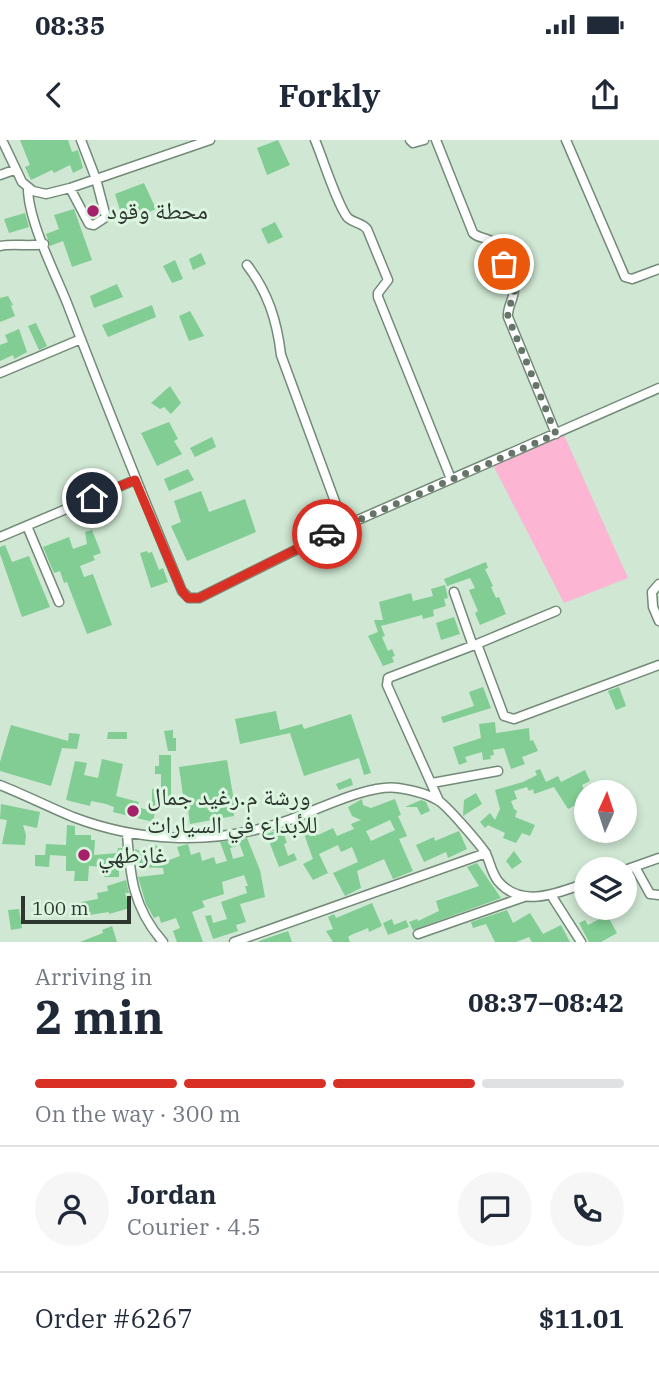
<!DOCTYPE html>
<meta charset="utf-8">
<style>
:root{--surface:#fff;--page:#f6f6f7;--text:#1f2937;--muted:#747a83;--line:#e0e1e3;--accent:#d93025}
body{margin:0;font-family:"IBM Plex Serif","Noto Naskh Arabic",serif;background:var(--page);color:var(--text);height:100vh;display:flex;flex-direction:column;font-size:26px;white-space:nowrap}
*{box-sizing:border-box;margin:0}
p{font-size:23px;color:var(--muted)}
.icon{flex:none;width:38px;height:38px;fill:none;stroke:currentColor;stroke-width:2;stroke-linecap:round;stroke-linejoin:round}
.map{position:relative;height:802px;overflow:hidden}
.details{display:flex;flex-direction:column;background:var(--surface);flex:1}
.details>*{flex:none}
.needle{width:46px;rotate:3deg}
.fabs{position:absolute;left:574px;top:640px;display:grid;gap:14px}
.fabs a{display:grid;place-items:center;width:63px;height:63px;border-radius:50%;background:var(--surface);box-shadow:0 4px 10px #0003;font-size:35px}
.scale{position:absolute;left:21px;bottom:18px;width:110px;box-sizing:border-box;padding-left:7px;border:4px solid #2d372f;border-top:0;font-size:19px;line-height:24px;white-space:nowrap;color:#2d372f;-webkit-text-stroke:5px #dcf5e1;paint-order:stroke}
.pin{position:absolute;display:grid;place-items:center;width:60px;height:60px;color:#fff;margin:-30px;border:4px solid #fff;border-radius:50%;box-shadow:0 2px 7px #0007}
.courier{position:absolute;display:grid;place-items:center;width:70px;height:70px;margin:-35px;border:5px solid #d93025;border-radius:50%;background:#fff;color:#222;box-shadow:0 2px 9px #0007}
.overview em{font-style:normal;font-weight:700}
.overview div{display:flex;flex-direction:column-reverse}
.overview{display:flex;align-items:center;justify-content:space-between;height:119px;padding:0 35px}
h1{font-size:46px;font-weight:700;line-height:52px}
.bar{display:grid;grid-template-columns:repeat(4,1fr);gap:10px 7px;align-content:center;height:84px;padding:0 35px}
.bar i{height:9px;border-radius:5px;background:var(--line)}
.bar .current{background:var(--accent)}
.bar p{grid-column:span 4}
.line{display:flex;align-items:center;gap:18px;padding:0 35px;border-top:2px solid var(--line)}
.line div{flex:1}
.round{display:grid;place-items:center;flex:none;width:74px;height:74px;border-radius:37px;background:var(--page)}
.status{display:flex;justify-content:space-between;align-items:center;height:49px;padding:0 35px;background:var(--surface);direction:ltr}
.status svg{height:19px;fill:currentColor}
header{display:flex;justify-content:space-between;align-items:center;height:91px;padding:0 35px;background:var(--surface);font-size:32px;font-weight:700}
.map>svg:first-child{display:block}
</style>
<div class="status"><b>08:35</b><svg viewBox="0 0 49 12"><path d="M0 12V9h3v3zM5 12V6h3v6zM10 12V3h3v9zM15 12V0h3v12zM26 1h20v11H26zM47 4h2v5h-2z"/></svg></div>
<header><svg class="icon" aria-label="back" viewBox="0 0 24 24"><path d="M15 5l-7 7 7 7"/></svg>Forkly<svg class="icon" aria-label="share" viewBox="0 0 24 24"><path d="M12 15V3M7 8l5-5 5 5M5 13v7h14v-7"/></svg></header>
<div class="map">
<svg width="659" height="802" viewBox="0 0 659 802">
<rect width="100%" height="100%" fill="#cfe7d3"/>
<path fill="#fcb5d3" d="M564,295L628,438L564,463L493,325Z"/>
<path fill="#81cd93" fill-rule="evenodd" d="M20,0H68L72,12L78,10L83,28L73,33L70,25L54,33L52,30L31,40L25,27L30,25Z
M278,0L290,25L267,35L257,8Z
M144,43L156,69L124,83L115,54Z
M74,69L92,120L72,127L63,101L50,106L46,94L59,89L54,75Z
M25,73L29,87L9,93L4,79Z
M275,82L283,97L268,104L261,89Z
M201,113L206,124L193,130L189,119Z
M175,120L183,139L172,143L163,126Z
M117,144L123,157L94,168L90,156Z
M8,156L13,165L11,166L15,176L0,182V158Z
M152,165L156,177L108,197L102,185Z
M190,171L204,196L189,201L179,176Z
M36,183L47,206L39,210L28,186Z
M19,189L27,212L14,219L13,215L0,221V205L8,202L5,195Z
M170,246L181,263L171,274L164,267L160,269L151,263Z
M169,282L178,299L174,301L182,314L157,326L141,293Z
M212,297L216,307L195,317L190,308Z
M188,329L194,340L169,351L164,339Z
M201,351L209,372L245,359L256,392L187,421L171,386L181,382L174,361Z
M92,390L101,413L93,416L95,420L80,426L84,437L93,434L112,485L87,494L67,442L64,443L60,431L54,433L43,407L69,397L73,409L87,404L85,392Z
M5,405L12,422L29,416L50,467L22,477L0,414V407Z
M147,411L148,413L152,412L159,430L163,428L168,442L151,448L140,413Z
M486,422L488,428L485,429L493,446L491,447L496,458L499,457L506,474L480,485L475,473L478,471L469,450L475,448L470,438L447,446L444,439Z
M445,445L448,458L444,459L446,466L433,470L434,476L423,479L422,475L381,486L385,496L382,497L388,511L392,509L395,516L392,517L394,522L383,526L368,496L378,492L374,480H383L379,462L411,453L413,461L433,456L431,449Z
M454,477L460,494L441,500L436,483Z
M483,547L491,568L443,583L441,577L474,566L469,552Z
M619,547L626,566L616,570L608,551Z
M276,571L280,590L302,584L304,589L351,574L371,633L364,635L359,618L304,636L290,593L240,604L235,579Z
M495,582L496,593L529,588L530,601L533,600L538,611L522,617L525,624L511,629L504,608L493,610L494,615L490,616L491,619L483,620L482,612L465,617L467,622L459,625L453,607L481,598L479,584Z
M11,585L68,601L69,593L80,594L77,609L62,608L51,646L0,631V622Z
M173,590V598H176V611H168L164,591Z
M108,592H127V599H107Z
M159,615H171V662H157L153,682L113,672L114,667L106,664L91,661L90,666L66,660L75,621L87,623L84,635L98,638L102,619L123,624L116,656L139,662L137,667L152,671V649H161V634H155V626H159Z
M227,620L235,667H233L234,676L190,684L188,669H185L179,627Z
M540,629L546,642L558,636L561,642L585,630L590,641L582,645L586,654V660L568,669L554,647L534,654L533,649L529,651L527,647L514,651L517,659L511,661L514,669L517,671L515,677L535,685L530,696L522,693L516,703L503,698L505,693L488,685L485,688L480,682L490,673L495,680L500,669L495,650L523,642L537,635L535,631Z
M351,638L353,645L339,650L336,644Z
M476,653L482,664L463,676L464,660Z
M362,659L363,665L371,668L395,659L401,675L398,676L407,696L399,699L413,731L393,739L384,719L357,731L361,748L345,756L333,733L358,722L352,707L341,712L338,705L319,714L328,733L313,740L303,724L313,719L300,683L310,679L318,695L333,688L337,696L354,689L351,684L361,680L352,676L348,667ZM390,680L395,690L371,701L366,691Z
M421,660L426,662L430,671L421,675L417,667H405Z
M1,664L40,672L37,688L23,685L26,695L25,705L2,704L7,680L0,679Z
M67,685L75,686V695H91V700H95L94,715L117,713L118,708H122L123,727H119V737H104V727L89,726L88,741H74L75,731H66V716L50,715L49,727L35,726V715H45L46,704L66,705Z
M282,689L287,703L284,704L288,716L294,713L297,720L279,727L267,696L264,698L263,695Z
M459,691L467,709L448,718L446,712L424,722L416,705L434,697L435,701Z
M247,698L260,730L265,757L240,764L246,782L236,785L238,791L213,799L205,776L211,775L213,783L227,779L221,762L247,753L245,746H248L244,735L222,742L224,754L202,761L205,767L192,772L203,802H177L173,791L180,788L176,778L161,783L159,776L154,778L146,764L138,737L164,734L163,728L137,727L135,709L148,714L151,704L162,708L160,714L164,722L180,716L177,707L188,704L191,715L200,712L202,721L214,717L216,724L227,721L220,702ZM240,705L244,716L233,719L230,708Z
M514,711L522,722L512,729L506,721Z
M477,723L501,758L413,790L409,782L417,779L418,781L439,771L436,761L479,746L467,727Z
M625,736H628L633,751L625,754Z
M126,740L129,753H125L130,768L109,774V772L83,776L81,762L98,759L97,753L108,751L107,746Z
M372,763L382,786L369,792L368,788L351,795L348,797L350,802H333L326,791L333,789L328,777L334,774L336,778Z
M19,769L22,788L11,790L8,770Z
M507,770L513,783L530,773L543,794L561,785L570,802H532L529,797L516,802H495L486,784L473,788L471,782Z
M607,775L617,793L601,802H589L579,783L585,780L588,785Z
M392,779L394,785L406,780L409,787L388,795L383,783Z
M112,786L117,802H80L103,793L102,790Z
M288,791L292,802H259V801Z"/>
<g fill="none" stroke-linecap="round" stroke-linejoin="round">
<defs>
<path id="minor" d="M2,0L22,42L33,51L46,54L70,48L210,0
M315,0C322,16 338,67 348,78C354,83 362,83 367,89L388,140L378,153V157L451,339
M410,0L413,3L424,0
M436,0L473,93C479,99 488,97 494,103C504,114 508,134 514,147C515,159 507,165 508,177L556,294
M566,0L625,137L632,139L659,129
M0,35L14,30
M28,48C28,80 54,131 67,163C104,259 142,355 182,451L189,458H199L344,386L659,248
M70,48L89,84L94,85L106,77L96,39L81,0
M0,106C15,103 28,107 44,104
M247,125C268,152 277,181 281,215L344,386
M0,233L81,199
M27,386L59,462
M0,397L135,340
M659,444L652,452L653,467L659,481
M454,452L473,506
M477,504L504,576L514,579L659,525
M432,643L498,631
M0,645C25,655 49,667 73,677C139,702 210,705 277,684C308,675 367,643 398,648C411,650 427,653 439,661C448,667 478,702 485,712C490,721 491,732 498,741C521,769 558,753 586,743
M439,661L387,545L388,538L477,504L556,471
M127,693C130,736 133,768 163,802
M635,727L650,754L659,755
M625,730L659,718
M551,755L581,802
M418,794L524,757
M234,802L486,713"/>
</defs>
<use href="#minor" stroke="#738a78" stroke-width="11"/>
<use href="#minor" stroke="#fff" stroke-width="8"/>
</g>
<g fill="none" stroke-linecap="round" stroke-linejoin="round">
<path stroke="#667568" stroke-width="7" stroke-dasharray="0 12.6" d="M327,394L556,294L508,177C507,167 512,163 514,154C516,145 508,133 504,124"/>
<path stroke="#d93025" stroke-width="9" d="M92,358L135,340L182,451L188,458H199L327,394"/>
</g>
<g fill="#a51f6a" stroke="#dcf5e1" stroke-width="2.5">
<circle cx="93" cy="71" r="7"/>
<circle cx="133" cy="671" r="7"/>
<circle cx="84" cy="715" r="7"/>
</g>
<g text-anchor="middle" stroke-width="6" stroke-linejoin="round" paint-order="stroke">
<g font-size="24" fill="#2d372f" stroke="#dcf5e1" text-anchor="start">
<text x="107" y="79">محطة وقود</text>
<text x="147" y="665">ورشة م.رغيد جمال<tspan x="147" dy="28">للأبداع في السيارات</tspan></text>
<text x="98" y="723">غازطهي</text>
</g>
</g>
</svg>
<div class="fabs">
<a><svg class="needle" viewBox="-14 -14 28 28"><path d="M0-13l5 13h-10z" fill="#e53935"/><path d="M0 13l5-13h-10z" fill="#747a83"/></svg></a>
<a><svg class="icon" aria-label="layers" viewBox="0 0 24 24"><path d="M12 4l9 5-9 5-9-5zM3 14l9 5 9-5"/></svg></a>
</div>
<div class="scale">100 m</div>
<div class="pin" style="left:504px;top:124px;background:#ea580c"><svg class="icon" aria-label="bag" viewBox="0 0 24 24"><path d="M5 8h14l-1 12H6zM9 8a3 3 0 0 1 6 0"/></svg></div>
<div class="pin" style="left:92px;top:358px;background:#1f2937"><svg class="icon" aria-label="home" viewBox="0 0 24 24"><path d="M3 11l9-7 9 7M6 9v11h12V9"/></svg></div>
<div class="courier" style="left:327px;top:394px"><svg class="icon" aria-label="car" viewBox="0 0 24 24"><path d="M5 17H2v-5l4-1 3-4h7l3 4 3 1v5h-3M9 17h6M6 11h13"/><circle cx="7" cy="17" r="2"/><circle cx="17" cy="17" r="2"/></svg></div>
</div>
<section class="details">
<div class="overview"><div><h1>2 min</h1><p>Arriving in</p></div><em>08:37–08:42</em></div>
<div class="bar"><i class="current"></i><i class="current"></i><i class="current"></i><i></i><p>On the way · 300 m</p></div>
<div class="line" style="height:126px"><a class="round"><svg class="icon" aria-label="person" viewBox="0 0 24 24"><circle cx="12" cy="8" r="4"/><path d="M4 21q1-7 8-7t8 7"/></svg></a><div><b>Jordan</b><p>Courier · 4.5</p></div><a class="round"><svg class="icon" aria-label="chat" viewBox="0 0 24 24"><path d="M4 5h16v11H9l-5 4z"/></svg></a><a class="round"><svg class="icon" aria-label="phone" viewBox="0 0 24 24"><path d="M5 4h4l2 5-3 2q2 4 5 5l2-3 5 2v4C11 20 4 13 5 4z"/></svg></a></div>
<div class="line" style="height:91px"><div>Order #6267</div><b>$11.01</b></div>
</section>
